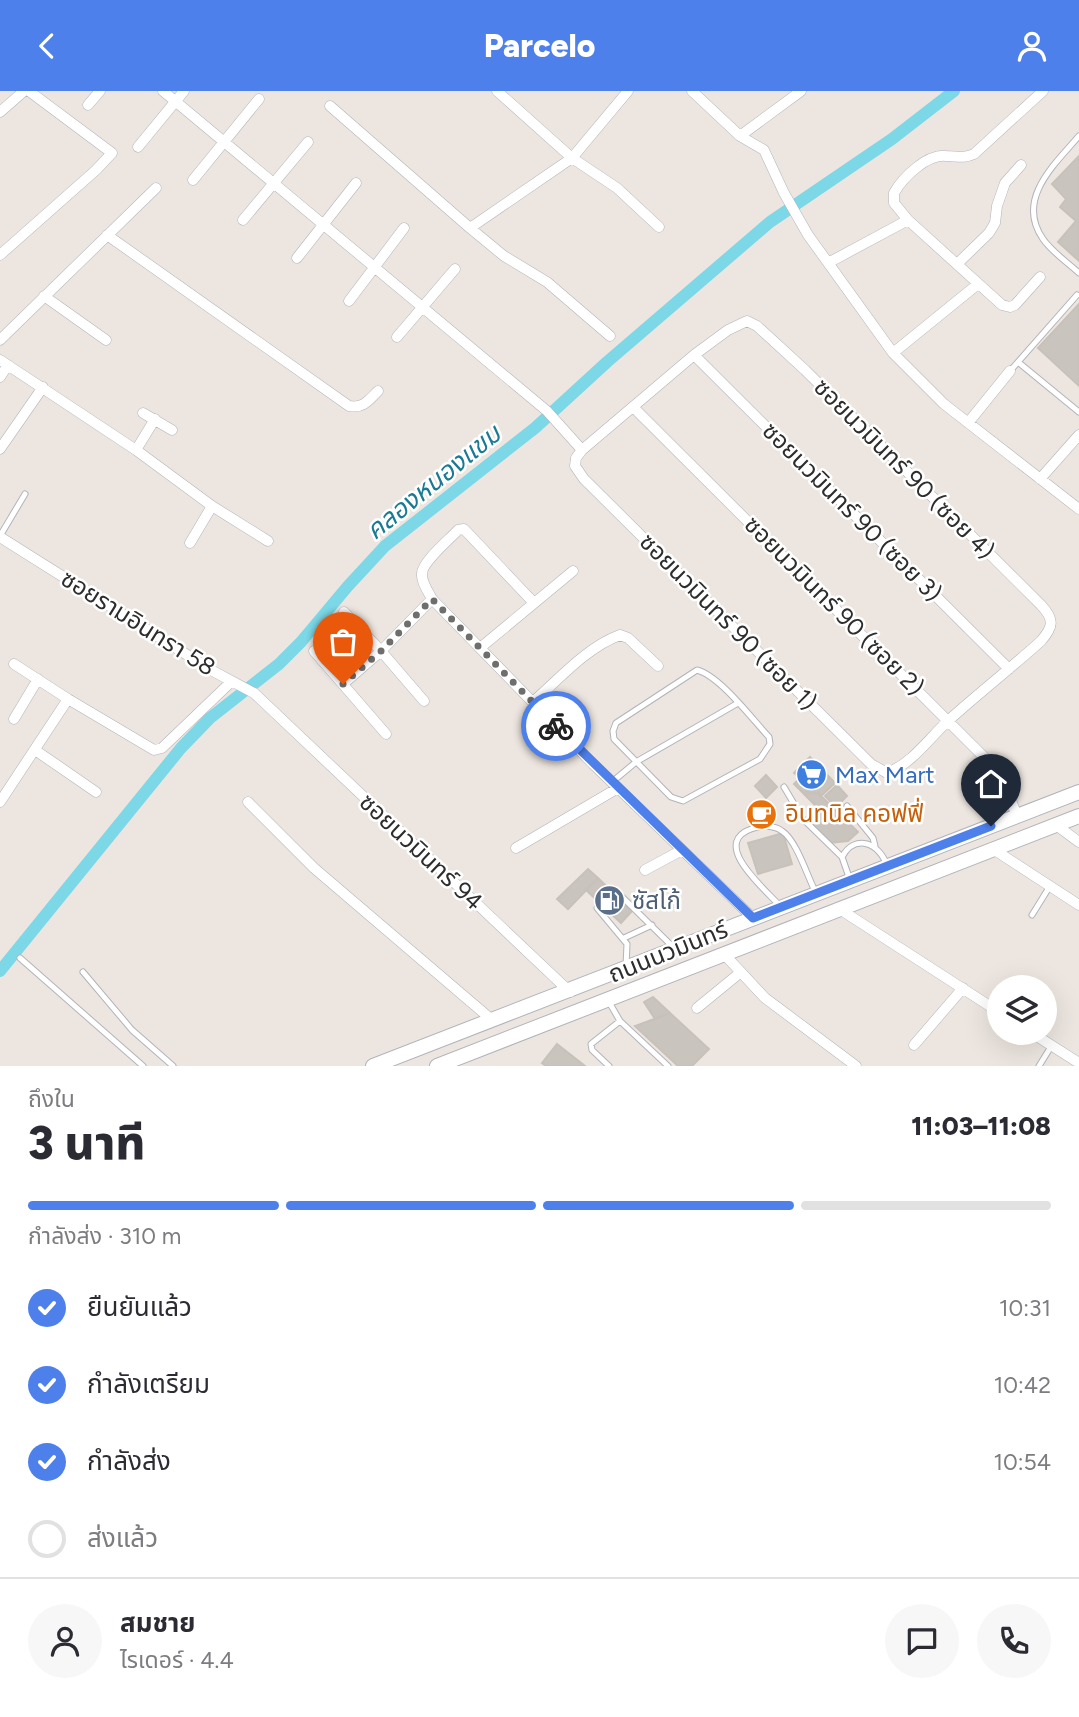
<!DOCTYPE html>
<html lang="th">
<meta charset="utf-8">
<style>
:root{--surface:#fff;--page:#f7f7f7;--text:#2b2b33;--muted:#7c7c81;--line:#e1e1e2;--accent:#4e80ec}
body{margin:0;font-family:Figtree,"Noto Sans Thai",sans-serif;background:var(--page);color:var(--text);height:100vh;display:flex;flex-direction:column;font-size:26px;white-space:nowrap}
*{box-sizing:border-box;margin:0}
p{font-size:23px;color:var(--muted)}
.icon{flex:none;width:38px;height:38px;fill:none;stroke:currentColor;stroke-width:2;stroke-linecap:round;stroke-linejoin:round}
.map{position:relative;height:975px;overflow:hidden}
.sheet{display:flex;flex-direction:column;background:var(--surface);flex:1}
.sheet>*{flex:none}
.buttons{position:absolute;left:987px;top:884px;display:grid;gap:14px}
.buttons a{display:grid;place-items:center;width:70px;height:70px;border-radius:50%;background:var(--surface);box-shadow:0 7px 28px #0002;font-size:35px}
.pin{position:absolute;display:grid;place-items:center;width:60px;height:60px;color:#fff;margin:-72px -30px;border-radius:50% 50% 50% 0;rotate:-45deg;box-shadow:0 0 7px #0007}
.pin .icon{rotate:45deg}
.courier{position:absolute;display:grid;place-items:center;width:70px;height:70px;margin:-35px;border:5px solid #4e80ec;border-radius:50%;background:#fff;color:#222;box-shadow:0 2px 9px #0007}
.head em{font-style:normal;font-weight:800}
.head div{display:flex;flex-direction:column-reverse}
.head{display:flex;align-items:center;justify-content:space-between;height:119px;padding:0 28px}
h1{font-size:46px;font-weight:800;line-height:52px}
.bar{display:grid;grid-template-columns:repeat(4,1fr);gap:10px 7px;align-content:center;height:84px;padding:0 28px}
.bar i{height:9px;border-radius:5px;background:var(--line)}
.bar .current{background:var(--accent)}
.bar p{grid-column:span 4}
.line{display:flex;align-items:center;gap:18px;padding:0 28px;border-top:2px solid var(--line)}
.line div{flex:1}
.round{display:grid;place-items:center;flex:none;width:74px;height:74px;border-radius:37px;background:var(--page)}
ol{padding:0 28px;list-style:none}
li{display:flex;align-items:center;gap:21px;height:77px}
li p{margin-inline-start:auto}
li .icon{padding:7px;border-radius:50%;background:var(--accent);color:#fff;stroke-width:4}
li:last-child{color:var(--muted)}
li i{width:38px;height:38px;border:4px solid var(--line);border-radius:50%}
header{display:flex;justify-content:space-between;align-items:center;height:91px;padding:0 28px;background:var(--accent);color:#fff;font-size:32px;font-weight:800}
.map>svg:first-child{display:block}
</style>
<header><svg class="icon" aria-label="back" viewBox="0 0 24 24"><path d="M15 5l-7 7 7 7"/></svg>Parcelo<svg class="icon" aria-label="person" viewBox="0 0 24 24"><circle cx="12" cy="8" r="4"/><path d="M4 21q1-7 8-7t8 7"/></svg></header>
<div class="map">
<svg width="1079" height="975" viewBox="0 0 1079 975">
<rect width="100%" height="100%" fill="#ede6e0"/>
<g fill="none" stroke-linecap="round" stroke-linejoin="round">
<path stroke="#7cd7e6" stroke-width="12" d="M0,880L181,657L210,627L279,573L301,551L348,495L385,455L535,337L607,271L770,131L892,48L954,0"/>
</g>
<path fill="#c9c4be" stroke="#c8c1ba" stroke-width="2" d="M1079,65V170L1058,151L1076,130L1060,116L1066,108L1052,93Z
M1079,213V295L1038,257Z
M810,666L835,692L821,705L818,702L804,703L794,693L800,687L794,682Z
M766,684L777,696L766,707L755,695Z
M837,694L847,705L836,716L825,705Z
M805,701L818,702L858,741L848,750L829,752L809,731L820,719L804,703Z
M783,742L792,773L758,783L748,752Z
M588,778L598,787L568,818L557,808Z
M598,787L632,820L621,832L586,799Z
M653,906L670,922L655,928L644,911Z
M670,922L709,958L692,975H678L635,935Z
M557,953L585,975H546L542,972Z"/>
<g fill="none" stroke-linecap="round" stroke-linejoin="round">
<defs>
<path id="service" d="M1079,45C1055,73 1015,108 1043,148C1052,161 1067,171 1079,182
M1018,271L1079,321
M1010,280L1077,204
M0,445L25,403
M697,579C720,585 752,628 769,646L770,653L760,668L683,710L671,706L614,648L613,640L616,632Z
M612,691L636,671L738,612
M784,696L803,728L842,766
M847,715L873,747L875,755
M850,789L842,766C855,742 880,752 887,775
M781,816C765,798 710,753 751,738C760,734 774,734 782,740C797,750 807,785 816,802
M1032,824L1050,795
M624,847L652,834
M20,867L143,975
M626,875L627,853L597,817L614,798L673,856
M83,881L132,939L173,975
M609,911L620,930L668,975
M609,975L592,959L591,953L620,930
M1039,975L1052,954"/>
<path id="minor" d="M163,0L547,320L582,359
M497,0L572,67L617,97L659,136
M692,0L740,45L764,59L784,102L808,144L893,262L944,313L1079,418
M88,14L100,0
M330,15L470,137L504,165L547,191L610,245
M0,21L24,0
M740,45L801,0
M138,56L184,0
M193,89L259,8
M243,129L308,51
M908,129L1002,214L1010,216L1015,214L1040,186
M470,137L572,67L628,0
M107,144L349,315C363,318 369,309 378,300
M0,164L96,79L112,62L29,0
M297,167L356,92
M828,172L908,129L894,112V102C903,86 927,63 946,65C957,65 963,68 974,63L1043,0
M957,173L989,142L995,132L997,115L1005,92L1021,74
M44,205L106,249
M349,210L404,137
M747,230L757,235L805,279L1041,514C1055,529 1053,536 1041,550C1011,577 979,602 949,629C929,647 913,672 887,682L871,673L584,388L575,375L576,367L582,359L694,264L728,239Z
M397,246L455,178
M0,249L156,97
M893,262L978,193
M694,264L1009,578
M0,269L136,359L212,415L268,450
M0,286L8,274
M634,317L995,677L1002,686L1017,725
M143,322L172,339
M968,332L1010,280
M0,358L43,296
M136,359L155,328
M1040,388L1079,344
M0,446L211,579L254,602L570,901
M190,452L212,415
M534,512L464,438L458,439C449,449 423,470 422,482C421,491 428,500 432,508L593,673L753,827
M344,521L381,560L424,610
M480,557L573,480
M314,560L386,643
M14,573L68,608L154,659L162,657L232,590
M343,593L381,560L432,508
M533,611C559,588 587,556 620,544L628,547L658,575
M14,628L38,588
M35,659L96,701
M0,711L68,608
M248,711L314,777L492,929
M1056,734L1079,751
M516,757L618,697
M993,758L1079,814
M645,779L682,759
M838,817L999,921
M723,862L765,907L856,975
M697,917L741,881
M1032,942L1079,972
M914,954L963,897"/>
<path id="secondary" d="M373,975C609,885 844,793 1079,701
M437,975L1079,725"/>
</defs>
<use href="#service" stroke="#b1b4bc" stroke-width="7"/>
<use href="#minor" stroke="#b1b4bc" stroke-width="11"/>
<use href="#secondary" stroke="#b1b4bc" stroke-width="16"/>
<use href="#service" stroke="#fff" stroke-width="5"/>
<use href="#minor" stroke="#fff" stroke-width="10"/>
<use href="#secondary" stroke="#fff" stroke-width="14"/>
</g>
<g fill="none" stroke-linecap="round" stroke-linejoin="round">
<path stroke="#706e6c" stroke-width="7" stroke-dasharray="0 12.6" d="M343,593L381,560L432,508L556,635"/>
<path stroke="#4e80ec" stroke-width="9" d="M556,635L753,827L991,735"/>
</g>
<defs>
<symbol id="supermarket-disc" viewBox="-11 -11 22 22"><circle r="9.5" fill="#3f7fe0" stroke="#fff"/><path d="M-6-5.5h2.5l.6 2H6L4.5 2H-2.5L-4.4-4H-6ZM-1.5 3.2a1.3 1.3 0 1 0 .1 0ZM3 3.2a1.3 1.3 0 1 0 .1 0Z" fill="#fff"/></symbol>
<symbol id="cafe-disc" viewBox="-11 -11 22 22"><circle r="9.5" fill="#e8710a" stroke="#fff"/><path d="M-5.5-4.5H6V0H3Q3 3.5 0 3.5H-2.5Q-5.5 3.5-5.5 0ZM3-3.2v2h1.7v-2ZM-6 4.5H4V6H-6Z" fill="#fff"/></symbol>
<symbol id="fuel-disc" viewBox="-11 -11 22 22"><circle r="9.5" fill="#5c6f8a" stroke="#fff"/><path d="M-5.5-6h7V0h2V4h1.3V-2.5L3-4.5l.8-.8L6-3V5H2.5V1h-1V6h-7ZM-4.2-4.7v3.2H.2V-4.7Z" fill="#fff"/></symbol>
</defs>
<g fill-rule="evenodd">
<use href="#supermarket-disc" x="794" y="666" width="35" height="35"/>
<use href="#cafe-disc" x="744" y="706" width="35" height="35"/>
<use href="#fuel-disc" x="592" y="792" width="35" height="35"/>
</g>
<g text-anchor="middle" stroke-width="5" stroke-linejoin="round" paint-order="stroke">
<g font-size="24" fill="#2d2d2d" stroke="#fff">
<text transform="translate(904 378) rotate(45)" y="8">ซอยนวมินทร์ 90 (ซอย 4)</text>
<text transform="translate(852 421) rotate(45)" y="8">ซอยนวมินทร์ 90 (ซอย 3)</text>
<text transform="translate(834 515) rotate(45)" y="8">ซอยนวมินทร์ 90 (ซอย 2)</text>
<text transform="translate(728 531) rotate(45)" y="8">ซอยนวมินทร์ 90 (ซอย 1)</text>
<text transform="translate(138 532) rotate(32)" y="8">ซอยรามอินทรา 58</text>
<text transform="translate(421 761) rotate(43)" y="8">ซอยนวมินทร์ 94</text>
<text transform="translate(668 861) rotate(-22)" y="8">ถนนนวมินทร์</text>
</g>
<g font-size="24" fill="#366cbe" stroke="#fff" text-anchor="start">
<text x="835" y="692">Max Mart</text>
</g>
<g font-size="24" fill="#c56008" stroke="#fff" text-anchor="start">
<text x="785" y="731">อินทนิล คอฟฟี่</text>
</g>
<g font-size="24" fill="#4e5e75" stroke="#fff" text-anchor="start">
<text x="632" y="818">ซัสโก้</text>
</g>
<g font-size="26" font-style="italic" fill="#197a94" stroke="#fff">
<text transform="translate(433 391) rotate(-39)" y="9">คลองหนองแขม</text>
</g>
</g>
</svg>
<div class="buttons">
<a><svg class="icon" aria-label="layers" viewBox="0 0 24 24"><path d="M12 4l9 5-9 5-9-5zM3 14l9 5 9-5"/></svg></a>
</div>
<div class="pin" style="left:343px;top:593px;background:#ea580c"><svg class="icon" aria-label="bag" viewBox="0 0 24 24"><path d="M5 8h14l-1 12H6zM9 8a3 3 0 0 1 6 0"/></svg></div>
<div class="pin" style="left:991px;top:735px;background:#1f2937"><svg class="icon" aria-label="home" viewBox="0 0 24 24"><path d="M3 11l9-7 9 7M6 9v11h12V9"/></svg></div>
<div class="courier" style="left:556px;top:635px"><svg class="icon" aria-label="bike" viewBox="0 0 24 24"><circle cx="6" cy="16" r="4"/><circle cx="18" cy="16" r="4"/><path d="M6 16l4-8h5l3 8M10 8l3 8H6M13 5h3"/></svg></div>
</div>
<section class="sheet">
<div class="head"><div><h1>3 นาที</h1><p>ถึงใน</p></div><em>11:03–11:08</em></div>
<div class="bar"><i class="current"></i><i class="current"></i><i class="current"></i><i></i><p>กำลังส่ง · 310 m</p></div>
<ol>
<li><svg class="icon" aria-label="check" viewBox="0 0 24 24"><path d="M5 12l5 5 9-10"/></svg>ยืนยันแล้ว<p>10:31</p></li>
<li><svg class="icon" aria-label="check" viewBox="0 0 24 24"><path d="M5 12l5 5 9-10"/></svg>กำลังเตรียม<p>10:42</p></li>
<li><svg class="icon" aria-label="check" viewBox="0 0 24 24"><path d="M5 12l5 5 9-10"/></svg>กำลังส่ง<p>10:54</p></li>
<li><i></i>ส่งแล้ว</li>
</ol>
<div class="line" style="height:126px"><a class="round"><svg class="icon" aria-label="person" viewBox="0 0 24 24"><circle cx="12" cy="8" r="4"/><path d="M4 21q1-7 8-7t8 7"/></svg></a><div><b>สมชาย</b><p>ไรเดอร์ · 4.4</p></div><a class="round"><svg class="icon" aria-label="chat" viewBox="0 0 24 24"><path d="M4 5h16v11H9l-5 4z"/></svg></a><a class="round"><svg class="icon" aria-label="phone" viewBox="0 0 24 24"><path d="M5 4h4l2 5-3 2q2 4 5 5l2-3 5 2v4C11 20 4 13 5 4z"/></svg></a></div>
</section>
